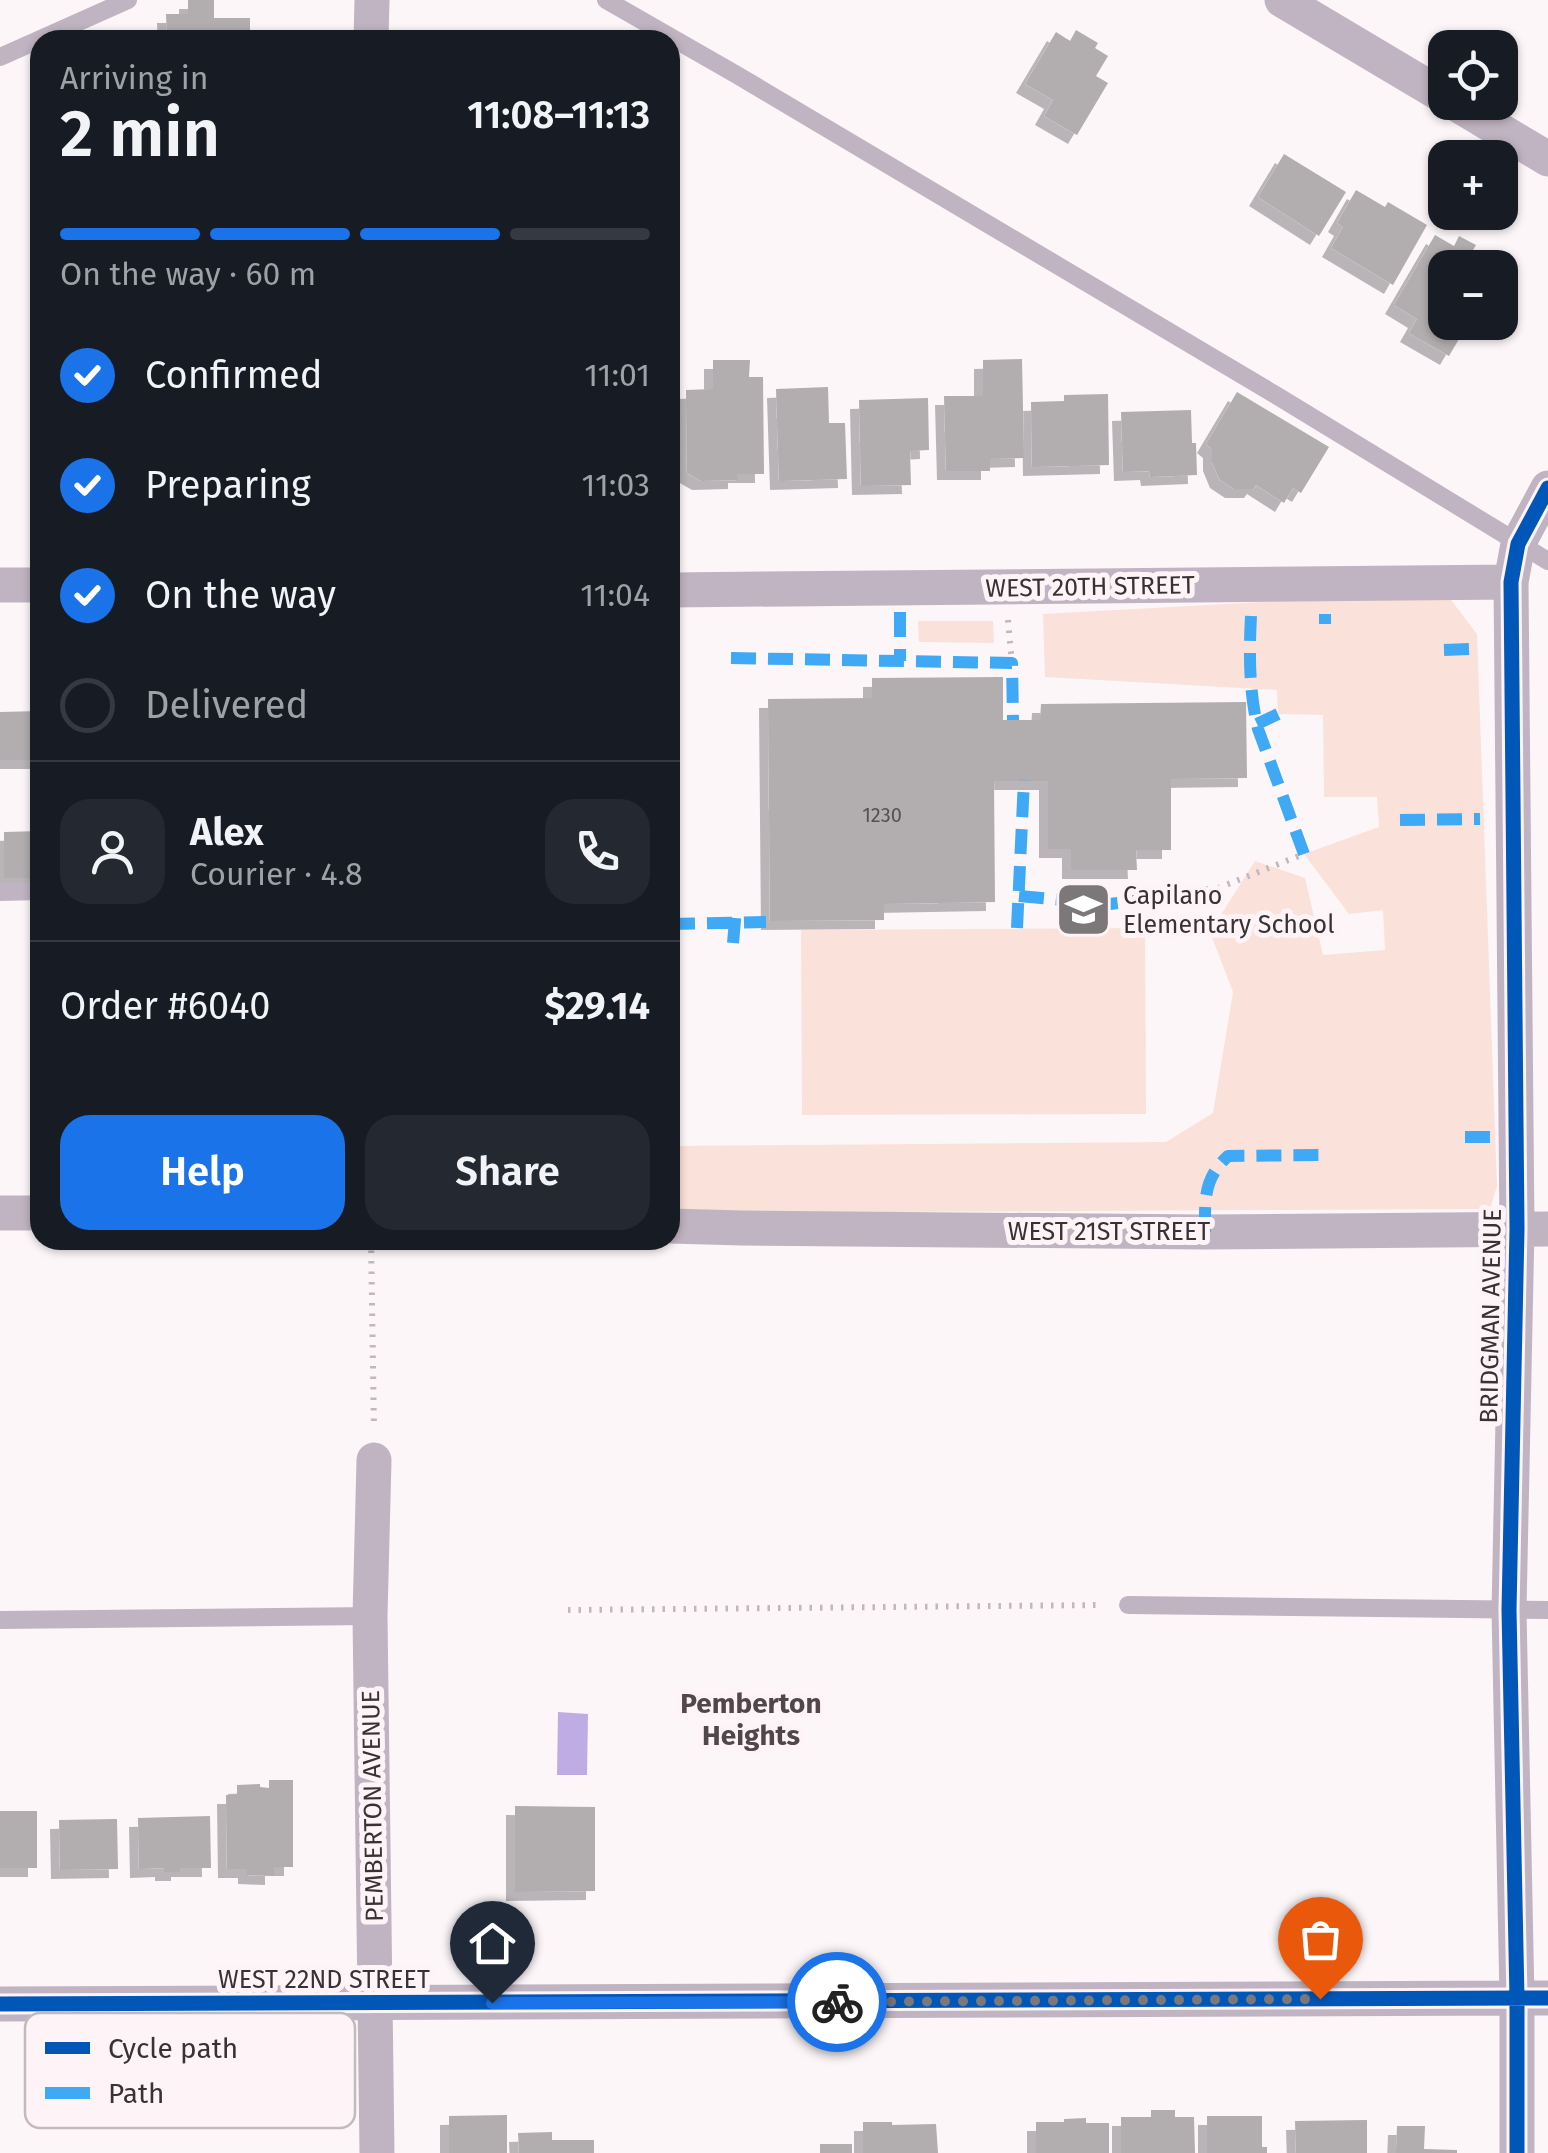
<!DOCTYPE html>
<meta charset="utf-8">
<style>
:root{--surface:#171b24;--page:#242831;--text:#f1f3f6;--muted:#9ea1a6;--line:#363941;--accent:#1a73e8}
body{margin:0;font-family:"Fira Sans",sans-serif;background:var(--page);color:var(--text);height:100vh;display:flex;flex-direction:column;font-size:38px;white-space:nowrap}
*{box-sizing:border-box;margin:0}
p{font-size:32px;color:var(--muted)}
.icon{flex:none;width:55px;height:55px;fill:none;stroke:currentColor;stroke-width:2;stroke-linecap:round;stroke-linejoin:round}
.map{position:relative;flex:1;overflow:hidden}
.details{position:absolute;left:30px;top:30px;width:650px;height:1220px;display:flex;flex-direction:column;background:var(--surface);border-radius:30px;box-shadow:0 2px 8px #0004}
.details>*{flex:none}
.buttons{position:absolute;left:1428px;top:30px;display:grid;gap:20px}
.buttons a{display:grid;place-items:center;width:90px;height:90px;border-radius:20px;background:var(--surface);box-shadow:0 2px 8px #0004;font-size:50px}
.pin{position:absolute;display:grid;place-items:center;width:85px;height:85px;color:#fff;margin:-102px -42px;border-radius:50% 50% 50% 0;rotate:-45deg;box-shadow:0 0 10px #0007}
.pin .icon{rotate:45deg}
.courier{position:absolute;display:grid;place-items:center;width:100px;height:100px;margin:-50px;border:8px solid #1a73e8;border-radius:50%;background:#fff;color:#222;box-shadow:0 2px 12px #0007}
.headline em{font-style:normal;font-weight:600}
.headline div{display:flex;flex-direction:column-reverse}
.headline{display:flex;align-items:center;justify-content:space-between;height:170px;padding:0 30px}
h1{font-size:65px;font-weight:600;line-height:75px}
.bar{display:grid;grid-template-columns:repeat(4,1fr);gap:15px 10px;align-content:center;height:120px;padding:0 30px}
.bar i{height:12px;border-radius:8px;background:var(--line)}
.bar .active{background:var(--accent)}
.bar p{grid-column:span 4}
.line{display:flex;align-items:center;gap:25px;padding:0 30px;border-top:2px solid var(--line)}
.line div{flex:1}
.round{display:grid;place-items:center;flex:none;width:105px;height:105px;border-radius:30px;background:var(--page)}
ol{padding:0 30px;list-style:none}
li{display:flex;align-items:center;gap:30px;height:110px}
li p{margin-inline-start:auto}
li .icon{padding:10px;border-radius:50%;background:var(--accent);color:#fff;stroke-width:4}
li:last-child{color:var(--muted)}
li i{width:55px;height:55px;border:5px solid var(--line);border-radius:50%}
.cta{display:flex;gap:20px;margin-top:auto;padding:20px 30px}
.cta a{flex:1;height:115px;border-radius:30px;background:var(--accent);color:#fff;font-size:40px;font-weight:600;line-height:115px;text-align:center}
.cta a+a{background:var(--page);color:var(--text)}
.map>svg:first-child{display:block}
</style>
<div class="map">
<svg width="1548" height="2153" viewBox="0 0 1548 2153">
<defs>
<filter id="shadow"><feDropShadow dx="-9" dy="9" stdDeviation="0" flood-color="#0004"/></filter>
</defs>
<rect width="100%" height="100%" fill="#fcf6f9"/>
<path fill="#fae1d9" d="M1445,592L1477,634L1497,1186L1490,1209L670,1213V1146L1166,1142L1213,1113L1233,992L1210,932L1255,861L1305,878L1323,955L1385,950L1383,910L1349,914L1304,854L1379,827L1377,797H1324L1323,715L1278,714L1277,690L1045,677L1043,614Z
M918,621H993L994,643L919,642Z
M1145,928L1146,1114L802,1115L801,930Z"/>
<path fill="#bface4" d="M558,1712L588,1714L587,1775H557Z"/>
<path fill="#b2adae" filter="url(#shadow)" d="M188,0H214V18H250V40H167L166,14H188Z
M1076,30L1098,43L1095,48L1108,56L1096,76L1108,83L1077,135L1044,116L1053,100L1025,84L1056,32L1070,41Z
M1284,154L1346,192L1319,236L1258,197Z
M1356,190L1385,207L1388,202L1427,225L1393,285L1331,248L1343,227L1337,223Z
M1435,235L1454,246L1459,236L1476,245L1469,257L1486,268H1445V322H1469L1449,356L1409,333L1417,319L1394,305Z
M1022,359L1024,458L990,459V471H946L944,396H983V360Z
M713,360H750L749,377H763L764,474H737V480L701,481L687,473L686,390L713,389Z
M828,387L829,423H845L847,479L779,481L776,389Z
M1237,392L1329,447L1301,493L1293,488L1284,503L1256,485L1253,489H1234L1219,479L1212,462V449L1206,444Z
M1108,394L1109,465L1032,467L1031,402L1064,401V395Z
M928,398L929,450L910,451L911,485L861,486L859,400Z
M1191,410L1192,443H1196L1197,475L1150,477L1149,471L1123,472L1121,412Z
M1003,677V720H1040L1041,704L1246,702L1247,778L1171,779V850H1136L1137,870H1071V849H1048V781H994L995,902L884,904V920L770,921L768,699L872,698V678Z
M40,711V760H0V712Z
M40,831V878H4V832Z
M269,1780H293V1867H274V1876L247,1875V1869H227L226,1795H237V1785L260,1784V1787L269,1788Z
M515,1806L595,1807V1891L515,1892Z
M0,1811H37V1868H0Z
M210,1816L211,1868H180V1872H164V1868L139,1869L138,1818Z
M117,1819L118,1869L60,1870L59,1820Z
M1151,2110H1175V2117H1194L1195,2153H1121V2117H1151Z
M507,2115V2153H449V2116Z
M1207,2116H1262V2147H1267V2153H1207Z
M1086,2118V2123H1109V2153H1036V2122H1064V2119Z
M1367,2120V2153H1296L1295,2121Z
M863,2122H892V2125L936,2124L938,2153H863Z
M1397,2126H1425L1424,2149L1457,2150V2153H1396Z
M552,2132V2140H594V2153H519L518,2133Z
M820,2144H852V2153H820Z"/>
<g fill="none" stroke-linecap="round" stroke-linejoin="round">
<path stroke="#c0b7bf" stroke-width="6" stroke-dasharray="2.5 8" stroke-linecap="butt" d="M1008,620L1012,663
M1208,892L1304,854
M371,1240L374,1429
M568,1610L1102,1605"/>
<path stroke="#c1b4c2" stroke-width="18" d="M606,0L737,75L1279,397L1548,561
M0,57L128,0
M0,892L40,891
M1128,1605L1548,1610
M0,1620L370,1616"/>
<path stroke="#c1b4c2" stroke-width="35" d="M1282,0L1445,97
M371,40L372,0
M1453,102L1548,159
M0,585H40
M670,590L1511,582
M0,1213H40
M670,1226L742,1228L1205,1232L1548,1229
M374,1460L370,1616L377,2153
M0,2004L1548,1998
M1517,2153V1998L1509,1610L1517,1229L1511,582L1518,544L1548,488"/>
<path stroke="#3fa9f5" stroke-width="12" stroke-dasharray="25 12" stroke-linecap="butt" d="M900,612V661
M1325,614V624
M1251,616C1249,653 1249,692 1258,729L1304,854
M1444,650L1472,649
M731,658L1012,663L1013,720
M1257,724L1278,714
M1400,820L1480,819
M1019,896L1110,904L1208,892
M670,924L766,922
M1017,928L1024,780
M733,943L736,909
M1465,1137H1500
M1205,1232C1205,1200 1203,1179 1228,1156L1321,1155"/>
<defs>
<path id="cycleway" d="M0,2004L1548,1998
M1517,2153V1998L1509,1610L1517,1229L1511,582L1518,544L1548,488"/>
</defs>
<use href="#cycleway" stroke="#fef4f8" stroke-width="21"/>
<use href="#cycleway" stroke="#0057b8" stroke-width="15"/>
</g>
<g fill="none" stroke-linecap="round" stroke-linejoin="round">
<path stroke="#7c7779" stroke-width="10" stroke-dasharray="0 18" d="M837,2002L1320,1999"/>
<path stroke="#1a73e8" stroke-width="12" d="M492,2003L837,2002"/>
</g>
<defs>
<symbol id="school-square" viewBox="-11 -11 22 22"><rect x="-9" y="-9" width="18" height="18" rx="4" fill="#7c7779" stroke="#fef4f8"/><path d="M0-5L7-2L0 1L-7-2ZM-4 1L0 2.5L4 1V4Q0 6-4 4Z" fill="#fff"/></symbol>
</defs>
<g fill-rule="evenodd">
<use href="#school-square" x="1052" y="878" width="63" height="63"/>
</g>
<g text-anchor="middle" stroke-width="10" stroke-linejoin="round" paint-order="stroke">
<g font-size="20" fill="#565152">
<text x="882" y="822">1230</text>
</g>
<g font-size="25" fill="#373234" stroke="#fef4f8">
<text transform="translate(1090 586) rotate(-1)" y="9">WEST 20TH STREET</text>
<text x="1109" y="1240">WEST 21ST STREET</text>
<text transform="translate(1490 1316) rotate(-89)" y="9">BRIDGMAN AVENUE</text>
<text transform="translate(372 1806) rotate(-91)" y="9">PEMBERTON AVENUE</text>
<text x="324" y="1988">WEST 22ND STREET</text>
</g>
<g font-size="25" fill="#373234" stroke="#fef4f8" text-anchor="start">
<text x="1123" y="904">Capilano<tspan x="1123" dy="29">Elementary School</tspan></text>
</g>
<g font-size="28" font-weight="bold" fill="#51474b" stroke="#fef4f8">
<text x="751" y="1713">Pemberton<tspan x="751" dy="32">Heights</tspan></text>
</g>
</g>
<rect x="25" y="2013" width="330" height="115" rx="15" fill="#fef4f8" stroke="#c2babd" stroke-width="2.5"/>
<rect x="45" y="2042" width="45" height="12" fill="#0057b8"/>
<rect x="45" y="2087" width="45" height="12" fill="#3fa9f5"/>
<g font-size="28" fill="#373234">
<text x="108" y="2058">Cycle path</text>
<text x="108" y="2103">Path</text>
</g>
</svg>
<div class="buttons">
<a><svg class="icon" aria-label="locate" viewBox="0 0 24 24"><circle cx="12" cy="12" r="6"/><path d="M12 2v4M12 18v4M2 12h4M18 12h4"/></svg></a>
<a>+</a>
<a>−</a>
</div>
<div class="pin" style="left:1320px;top:1999px;background:#ea580c"><svg class="icon" aria-label="bag" viewBox="0 0 24 24"><path d="M5 8h14l-1 12H6zM9 8a3 3 0 0 1 6 0"/></svg></div>
<div class="pin" style="left:492px;top:2003px;background:#1f2937"><svg class="icon" aria-label="home" viewBox="0 0 24 24"><path d="M3 11l9-7 9 7M6 9v11h12V9"/></svg></div>
<div class="courier" style="left:837px;top:2002px"><svg class="icon" aria-label="bike" viewBox="0 0 24 24"><circle cx="6" cy="16" r="4"/><circle cx="18" cy="16" r="4"/><path d="M6 16l4-8h5l3 8M10 8l3 8H6M13 5h3"/></svg></div>
<section class="details">
<div class="headline"><div><h1>2 min</h1><p>Arriving in</p></div><em>11:08–11:13</em></div>
<div class="bar"><i class="active"></i><i class="active"></i><i class="active"></i><i></i><p>On the way · 60 m</p></div>
<ol>
<li><svg class="icon" aria-label="check" viewBox="0 0 24 24"><path d="M5 12l5 5 9-10"/></svg>Confirmed<p>11:01</p></li>
<li><svg class="icon" aria-label="check" viewBox="0 0 24 24"><path d="M5 12l5 5 9-10"/></svg>Preparing<p>11:03</p></li>
<li><svg class="icon" aria-label="check" viewBox="0 0 24 24"><path d="M5 12l5 5 9-10"/></svg>On the way<p>11:04</p></li>
<li><i></i>Delivered</li>
</ol>
<div class="line" style="height:180px"><a class="round"><svg class="icon" aria-label="person" viewBox="0 0 24 24"><circle cx="12" cy="8" r="4"/><path d="M4 21q1-7 8-7t8 7"/></svg></a><div><b>Alex</b><p>Courier · 4.8</p></div><a class="round"><svg class="icon" aria-label="phone" viewBox="0 0 24 24"><path d="M5 4h4l2 5-3 2q2 4 5 5l2-3 5 2v4C11 20 4 13 5 4z"/></svg></a></div>
<div class="line" style="height:130px"><div>Order #6040</div><b>$29.14</b></div>
<div class="cta"><a>Help</a><a>Share</a></div>
</section>
</div>
